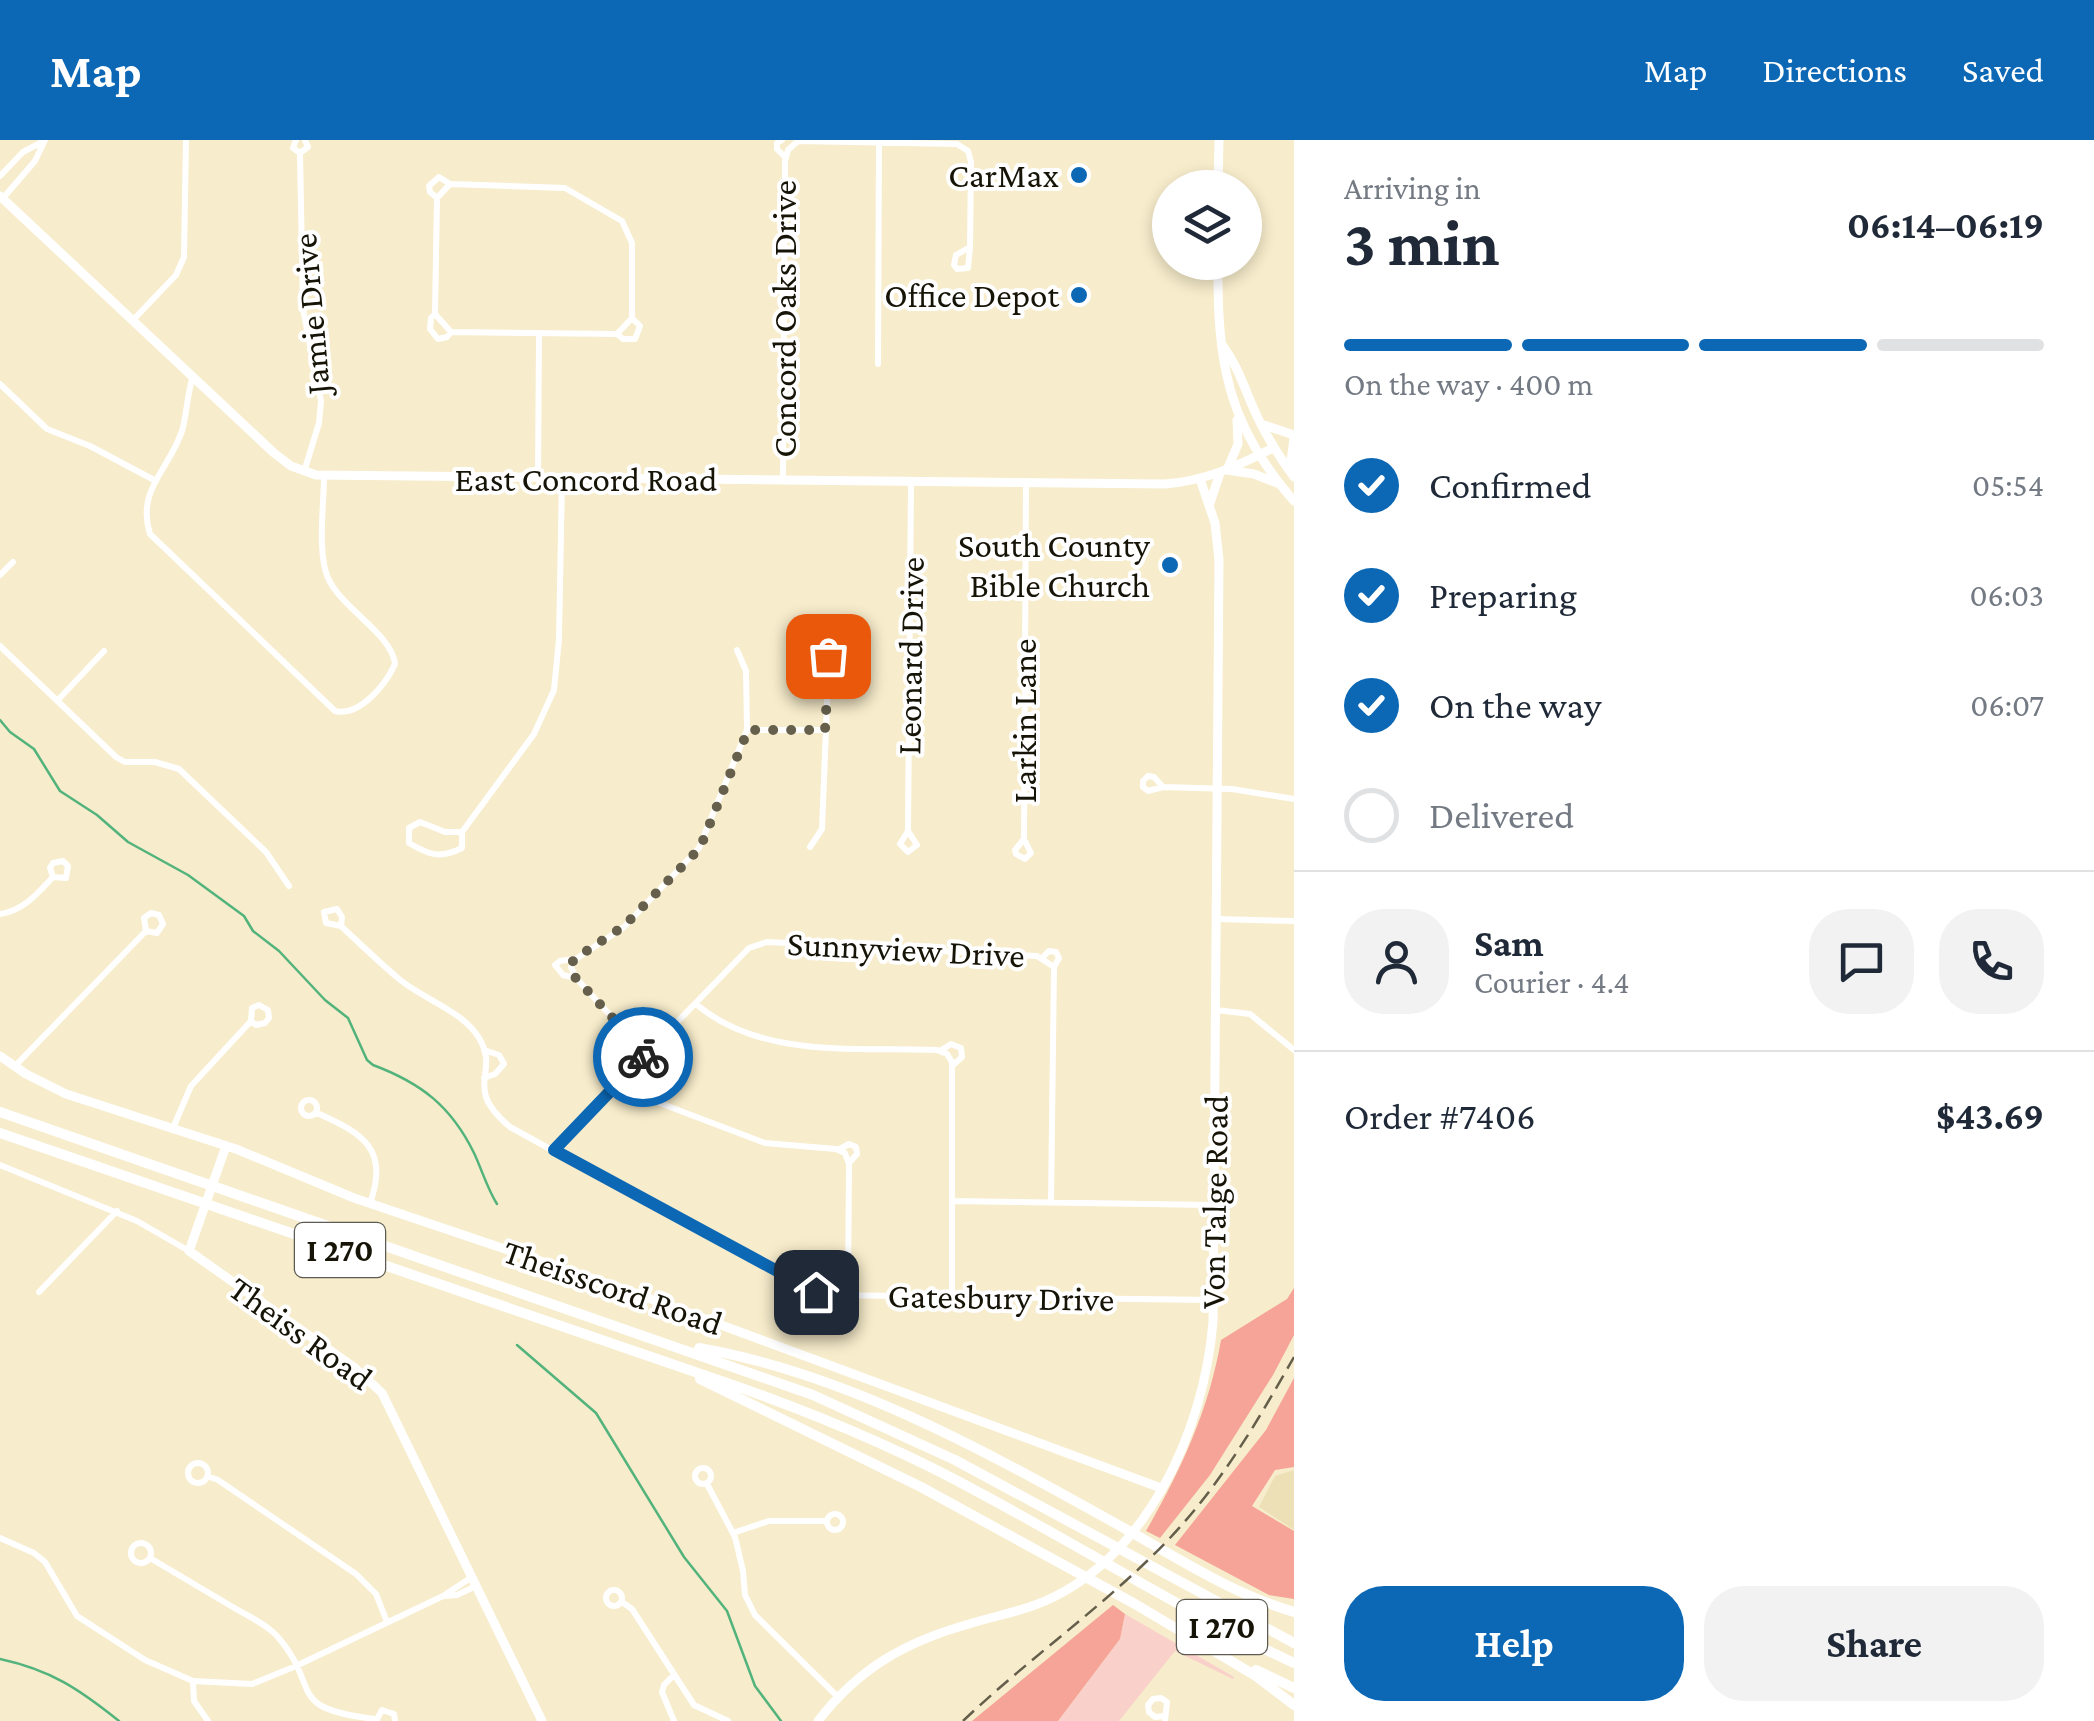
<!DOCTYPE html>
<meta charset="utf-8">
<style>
:root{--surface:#fff;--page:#f2f2f3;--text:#1f2937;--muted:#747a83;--line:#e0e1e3;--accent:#0c68b5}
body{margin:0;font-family:"Crimson Pro",serif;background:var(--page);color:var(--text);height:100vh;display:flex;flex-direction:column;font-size:38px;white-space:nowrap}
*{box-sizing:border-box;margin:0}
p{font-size:32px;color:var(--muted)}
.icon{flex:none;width:55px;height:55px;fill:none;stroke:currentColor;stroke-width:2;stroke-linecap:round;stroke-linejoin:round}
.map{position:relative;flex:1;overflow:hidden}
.drawer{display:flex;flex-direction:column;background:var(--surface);width:800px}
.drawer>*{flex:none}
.buttons{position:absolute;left:1152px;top:30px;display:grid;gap:20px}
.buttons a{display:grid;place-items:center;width:110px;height:110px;border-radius:50%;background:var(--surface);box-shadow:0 5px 15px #0003;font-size:50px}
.pin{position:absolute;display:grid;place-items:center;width:85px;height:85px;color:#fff;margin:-42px;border-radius:20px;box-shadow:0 5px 15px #0006}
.courier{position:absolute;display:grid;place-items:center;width:100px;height:100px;margin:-50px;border:8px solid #0c68b5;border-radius:50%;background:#fff;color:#222;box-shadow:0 2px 12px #0007}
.head em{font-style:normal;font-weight:700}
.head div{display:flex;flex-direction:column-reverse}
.head{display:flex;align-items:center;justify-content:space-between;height:170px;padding:0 50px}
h1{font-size:65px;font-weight:700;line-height:75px}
.bar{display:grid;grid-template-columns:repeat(4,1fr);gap:15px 10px;align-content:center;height:120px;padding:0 50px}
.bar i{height:12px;border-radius:8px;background:var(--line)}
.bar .selected{background:var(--accent)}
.bar p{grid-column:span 4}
.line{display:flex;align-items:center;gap:25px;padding:0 50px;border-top:2px solid var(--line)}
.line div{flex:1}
.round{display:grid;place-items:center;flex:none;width:105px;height:105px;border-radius:40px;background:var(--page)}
ol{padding:0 50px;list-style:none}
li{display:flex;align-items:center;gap:30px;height:110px}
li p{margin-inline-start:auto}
li .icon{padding:10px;border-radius:50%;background:var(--accent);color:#fff;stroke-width:4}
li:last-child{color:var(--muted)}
li i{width:55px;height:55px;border:5px solid var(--line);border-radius:50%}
.button{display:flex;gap:20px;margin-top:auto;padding:20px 50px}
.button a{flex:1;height:115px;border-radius:40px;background:var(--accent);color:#fff;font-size:40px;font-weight:700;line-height:115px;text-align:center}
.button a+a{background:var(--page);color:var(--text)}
header{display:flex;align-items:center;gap:60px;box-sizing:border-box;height:140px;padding:0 50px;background:var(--accent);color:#fff}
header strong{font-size:48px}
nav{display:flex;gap:55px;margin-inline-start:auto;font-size:35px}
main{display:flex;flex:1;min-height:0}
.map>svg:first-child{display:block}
</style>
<header>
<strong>Map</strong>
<nav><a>Map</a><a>Directions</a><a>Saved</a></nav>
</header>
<main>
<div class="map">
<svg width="1294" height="1581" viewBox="0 0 1294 1581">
<rect width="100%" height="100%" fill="#f7eccb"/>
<path fill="#ede0b7" d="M1294,1330V1390L1259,1367L1275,1336Z"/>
<path fill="#fad0ca" d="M1125,1474L1234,1537L1233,1539L1175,1511L1119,1581H1058L1120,1499Z"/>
<path fill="#f5a497" d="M1294,1148V1195L1273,1235L1210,1335L1160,1398L1146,1391C1181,1330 1209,1270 1221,1200L1287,1159Z
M1294,1238V1327L1275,1330L1252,1366L1294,1391V1459L1269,1455L1175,1405L1266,1290Z
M1113,1465L1125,1474L1120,1499L1058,1581H972Z"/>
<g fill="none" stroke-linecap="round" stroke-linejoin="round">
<path stroke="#53b37c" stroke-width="2.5" d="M0,580L10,592L34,609L60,651L97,675L128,702L188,735L244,776L253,791L279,811L325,860L348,878L367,920L373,925C421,943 451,966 474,1013C482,1030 487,1048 497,1064
M517,1205L596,1273L684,1417L727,1471L755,1546L781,1581
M0,1519C51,1530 79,1549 119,1581"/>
<path stroke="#fff" stroke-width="6" d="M296,0L293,8L300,13L308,7L305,0
M782,0L777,3V9L786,18
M300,13L303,169L321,261L319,283L304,332
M0,36L23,12L42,2
M4,57L35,21L45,0
M437,58L430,52L429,46L439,37L450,44
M435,174L431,178L430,189L438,199L447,197L451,192L617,194L632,178V103L622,81L565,48L450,44L437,58L435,174L451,192
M134,179L176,135L184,117L186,0
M617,194L623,199H635L640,186L632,178
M878,224L879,1
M193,236C187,254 187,274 182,291C169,330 136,350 150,394L335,571C360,577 386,544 395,524C392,494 342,469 328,438C317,413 324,364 324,336
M0,244L47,289L90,306L156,341
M538,337L539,194
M783,339L785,21L788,10L798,1L957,4L968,11L971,22L970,107L956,115L954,125L957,129L968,128L970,107
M0,435L13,422
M0,506L116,617L125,622H155L179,629L266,712L289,746
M57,561L104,511
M747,590H825
M1163,647L1154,637L1148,636L1143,641V647L1148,651L1163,647L1232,649L1294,659
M908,691L917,705L908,712L900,704L908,691L911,342
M462,692V708C440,719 429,715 409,703V688L420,682L445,692H462L534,594L554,550L559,499L562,339
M1024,699L1031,713L1025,719L1016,714L1015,710L1024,699L1026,343
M810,707L822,689L828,538L823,528L808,519L811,510L821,507L828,516L823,528
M0,774C23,771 37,754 53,737L50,728L53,723L63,721L68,726L66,738L53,737
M1216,779L1294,781
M341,786L326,783L324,772L337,769L342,777L341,786C360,804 379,822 399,839C423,859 463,871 479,898C501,934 461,946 510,987L801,1146L827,1155L1214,1160
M1043,817L1049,811L1056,812L1059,818L1054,827
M574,819L560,821L555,825L563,835L576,838
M696,864C760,919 858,907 937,910L947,914L952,922V1157
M1216,870L1250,874L1294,910
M940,911L951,904L961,908L962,917L952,926
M646,914L576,838L571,827L573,821L624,787L699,708L747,590L746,531L737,510
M15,926L146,791L157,793L163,784L159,775L151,773L144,778L146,791
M624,936L649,959L765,1003L836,1009L845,1013L849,1024L848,1155
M484,938L495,934L504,924L499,915L484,910
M301 968a8 8 0 1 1 16 0a8 8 0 1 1-16 0Z
M317,973C362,993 390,1009 370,1063
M173,988L191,946L251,881L252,868L259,865L268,870L269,878L265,883L256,885L251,881
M554,1009L749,808L767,802L1037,816L1054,827L1051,1062
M838,1010L849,1004L856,1007L857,1014L849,1023
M0,1025L137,1081L189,1111
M953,1061L1213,1065
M39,1152L117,1071
M188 1333a10 10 0 1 1 20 0a10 10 0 1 1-20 0Z
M695 1336a8 8 0 1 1 16 0a8 8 0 1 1-16 0Z
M207,1336L218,1340L356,1434L376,1454L387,1482
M707,1344L735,1397L743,1431L745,1455L755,1475L837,1556
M827 1382a8 8 0 1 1 16 0a8 8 0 1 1-16 0Z
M733,1393L769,1381H826
M0,1398L34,1413L45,1422L77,1476L145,1520L193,1541L252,1544L296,1526L443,1456L472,1437
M131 1413a10 10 0 1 1 20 0a10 10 0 1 1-20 0Z
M150,1418C177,1434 204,1450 231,1466C246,1475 265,1483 277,1496C323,1549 283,1568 375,1579
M606 1458a8 8 0 1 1 16 0a8 8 0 1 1-16 0Z
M445,1456L457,1455L476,1446
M622,1462L632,1469L694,1565L728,1581
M674,1535L664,1545L662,1552L674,1581
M193,1542L194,1561L208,1581
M1164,1576L1155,1577L1149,1572L1148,1565L1153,1559L1161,1558L1167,1562L1165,1581
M376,1581L382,1570L394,1574L395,1581"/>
<path stroke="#fff" stroke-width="9" d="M0,56L274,313L291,326L316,335L1165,344C1205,341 1238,326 1273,308
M1210,363L1220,333
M0,916L26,934L66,954L236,1009L354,1058L632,1152L1161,1348
M226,1006L189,1111L355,1228L382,1253L542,1581
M818,1581C859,1528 905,1502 969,1484C991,1477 1014,1473 1035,1465C1145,1424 1204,1292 1213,1182L1219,420L1215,383L1200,339"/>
<path stroke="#fff" stroke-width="9" d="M1218,48L1219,0
M1218,122C1217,221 1227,285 1294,361
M1223,206C1237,225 1243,244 1252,265C1263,291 1277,314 1294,337
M1237,280L1238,304L1227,330L1254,334L1277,343
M1264,285L1294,295
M1293,334L1291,321L1294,298"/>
<path stroke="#fff" stroke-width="10" d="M0,972L813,1255L955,1320L1294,1503
M0,993L730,1244C816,1274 900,1309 980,1353C1085,1409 1186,1473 1294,1523
M699,1208C843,1233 978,1307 1104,1377C1167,1411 1226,1452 1294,1472
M700,1239L921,1347L1135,1464L1256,1536L1294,1565
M1256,1530L1294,1548"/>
<path stroke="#645e4b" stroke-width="2.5" stroke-dasharray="15 8" stroke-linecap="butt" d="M963,1581C1029,1518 1106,1465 1169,1399C1221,1344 1257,1282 1294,1217"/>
</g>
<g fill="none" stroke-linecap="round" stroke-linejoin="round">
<path stroke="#655f4c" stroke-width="10" stroke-dasharray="0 18" d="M643,917L646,914L572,834L573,820L624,786L700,708L748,590H825L828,538L823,528L828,516"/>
<path stroke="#0c68b5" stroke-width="12" d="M643,917L554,1010L816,1152"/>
</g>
<g fill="#0c68b5" stroke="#fff" stroke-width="4">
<circle cx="1079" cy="35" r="10"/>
<circle cx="1079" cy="155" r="10"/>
<circle cx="1170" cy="425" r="10"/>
</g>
<g text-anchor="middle" stroke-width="8" stroke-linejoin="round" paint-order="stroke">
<g fill="#fff" stroke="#5c5a51" stroke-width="2.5">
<rect x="295" y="1083" width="90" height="54" rx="8"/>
<rect x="1177" y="1460" width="90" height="54" rx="8"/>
</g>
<g font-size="32" font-weight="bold" fill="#161307">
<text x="340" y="1121">I 270</text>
<text x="1222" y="1498">I 270</text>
</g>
<g font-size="35" fill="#161307" stroke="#fff" text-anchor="end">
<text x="1059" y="47">CarMax</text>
<text x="1059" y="167">Office Depot</text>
<text x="1150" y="417">South County<tspan x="1150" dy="40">Bible Church</tspan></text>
</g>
<g font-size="35" fill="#161307" stroke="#fff">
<text transform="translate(311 174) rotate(-95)" y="12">Jamie Drive</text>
<text transform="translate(784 179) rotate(-90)" y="12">Concord Oaks Drive</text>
<text x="586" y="351">East Concord Road</text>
<text transform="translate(910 516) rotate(-89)" y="12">Leonard Drive</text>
<text transform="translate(1024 581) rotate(-90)" y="12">Larkin Lane</text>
<text transform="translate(906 809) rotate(3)" y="12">Sunnyview Drive</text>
<text transform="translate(1214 1062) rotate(-89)" y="12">Von Talge Road</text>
<text transform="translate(613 1147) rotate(19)" y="12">Theisscord Road</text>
<text transform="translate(1001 1157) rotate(1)" y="12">Gatesbury Drive</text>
<text transform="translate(301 1193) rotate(36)" y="12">Theiss Road</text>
</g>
</g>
</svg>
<div class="buttons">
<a><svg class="icon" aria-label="layers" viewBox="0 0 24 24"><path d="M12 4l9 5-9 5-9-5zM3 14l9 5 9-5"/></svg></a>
</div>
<div class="pin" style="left:828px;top:516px;background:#ea580c"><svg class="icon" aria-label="bag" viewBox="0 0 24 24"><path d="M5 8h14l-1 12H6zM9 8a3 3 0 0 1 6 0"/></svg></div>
<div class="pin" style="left:816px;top:1152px;background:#1f2937"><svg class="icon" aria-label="home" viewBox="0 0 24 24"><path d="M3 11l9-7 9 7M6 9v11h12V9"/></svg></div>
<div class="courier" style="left:643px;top:917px"><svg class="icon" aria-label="bike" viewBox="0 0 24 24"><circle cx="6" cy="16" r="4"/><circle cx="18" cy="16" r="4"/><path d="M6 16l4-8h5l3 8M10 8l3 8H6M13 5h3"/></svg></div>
</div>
<section class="drawer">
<div class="head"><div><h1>3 min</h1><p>Arriving in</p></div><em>06:14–06:19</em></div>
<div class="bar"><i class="selected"></i><i class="selected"></i><i class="selected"></i><i></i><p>On the way · 400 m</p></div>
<ol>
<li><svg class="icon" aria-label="check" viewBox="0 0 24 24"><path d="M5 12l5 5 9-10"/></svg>Confirmed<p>05:54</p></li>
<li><svg class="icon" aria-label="check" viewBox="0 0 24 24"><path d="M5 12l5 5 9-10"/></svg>Preparing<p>06:03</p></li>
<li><svg class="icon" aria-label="check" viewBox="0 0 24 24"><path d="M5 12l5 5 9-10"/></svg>On the way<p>06:07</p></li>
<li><i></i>Delivered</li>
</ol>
<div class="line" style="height:180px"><a class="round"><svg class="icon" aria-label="person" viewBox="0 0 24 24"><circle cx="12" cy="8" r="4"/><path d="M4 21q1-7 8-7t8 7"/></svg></a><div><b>Sam</b><p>Courier · 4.4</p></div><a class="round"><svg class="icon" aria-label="chat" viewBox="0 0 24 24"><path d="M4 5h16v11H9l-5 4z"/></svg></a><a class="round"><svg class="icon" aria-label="phone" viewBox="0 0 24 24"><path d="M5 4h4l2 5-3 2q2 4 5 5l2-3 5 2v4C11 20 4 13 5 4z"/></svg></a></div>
<div class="line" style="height:130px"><div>Order #7406</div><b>$43.69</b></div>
<div class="button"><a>Help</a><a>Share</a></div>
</section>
</main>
